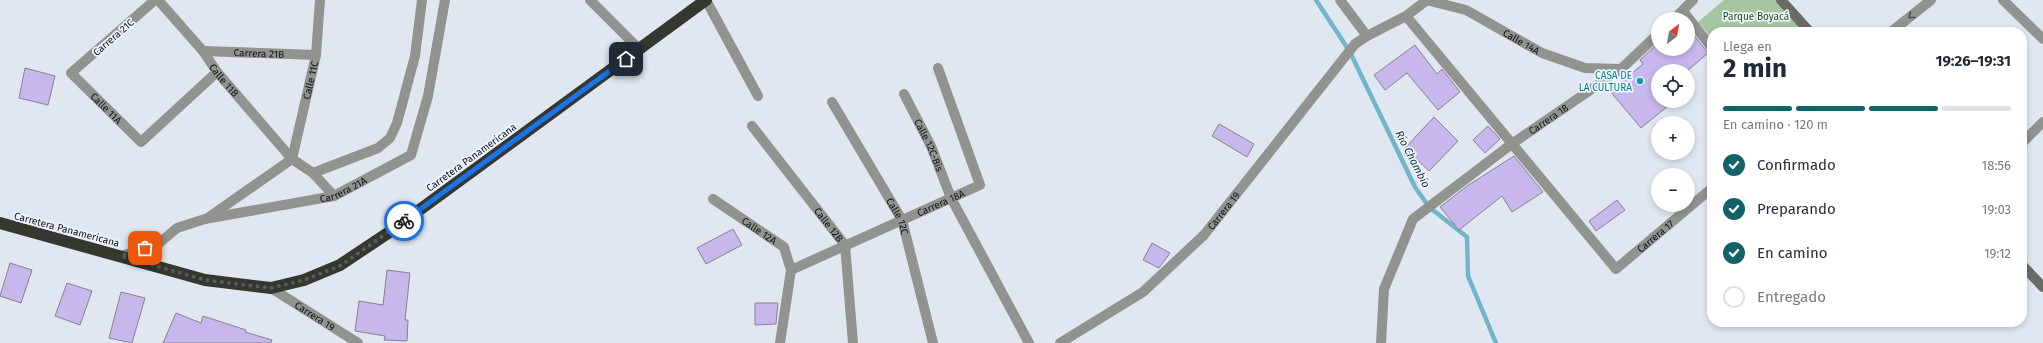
<!DOCTYPE html>
<html lang="es">
<meta charset="utf-8">
<style>
:root{--surface:#fff;--page:#f6f6f7;--text:#1f2937;--muted:#747a83;--line:#e0e1e3;--accent:#126269}
body{margin:0;font-family:"Fira Sans",sans-serif;background:var(--page);color:var(--text);height:100vh;display:flex;flex-direction:column;font-size:15px;white-space:nowrap}
*{box-sizing:border-box;margin:0}
p{font-size:13px;color:var(--muted)}
.icon{flex:none;width:22px;height:22px;fill:none;stroke:currentColor;stroke-width:2;stroke-linecap:round;stroke-linejoin:round}
.map{position:relative;flex:1;overflow:hidden}
.details{position:absolute;left:1707px;top:27px;width:320px;height:300px;display:flex;flex-direction:column;background:var(--surface);border-radius:16px;box-shadow:0 2px 6px #0003}
.details>*{flex:none}
.needle{width:26px;rotate:31deg}
.buttons{position:absolute;left:1651px;top:12px;display:grid;gap:8px}
.buttons a{display:grid;place-items:center;width:44px;height:44px;border-radius:50%;background:var(--surface);box-shadow:0 2px 6px #0003;font-size:20px}
.pin{position:absolute;display:grid;place-items:center;width:34px;height:34px;color:#fff;margin:-17px;border-radius:8px;box-shadow:0 2px 6px #0006}
.courier{position:absolute;display:grid;place-items:center;width:40px;height:40px;margin:-20px;border:3px solid #1a73e8;border-radius:50%;background:#fff;color:#222;box-shadow:0 1px 5px #0007}
.overview em{font-style:normal;font-weight:700}
.overview div{display:flex;flex-direction:column-reverse}
.overview{display:flex;align-items:center;justify-content:space-between;height:68px;padding:0 16px}
h1{font-size:26px;font-weight:700;line-height:30px}
.bar{display:grid;grid-template-columns:repeat(4,1fr);gap:6px 4px;align-content:center;height:48px;padding:0 16px}
.bar i{height:5px;border-radius:3px;background:var(--line)}
.bar .active{background:var(--accent)}
.bar p{grid-column:span 4}
ol{padding:0 16px;list-style:none}
li{display:flex;align-items:center;gap:12px;height:44px}
li p{margin-inline-start:auto}
li .icon{padding:4px;border-radius:50%;background:var(--accent);color:#fff;stroke-width:4}
li:last-child{color:var(--muted)}
li i{width:22px;height:22px;border:2px solid var(--line);border-radius:50%}
.map>svg:first-child{display:block}
</style>
<div class="map">
<svg width="2043" height="343" viewBox="0 0 2043 343">
<rect width="100%" height="100%" fill="#e1e7f1"/>
<path fill="#a5c6a0" d="M1724,0H1778L1810,32H1712V38L1698,22Z"/>
<g fill="none" stroke-linecap="round" stroke-linejoin="round">
<path stroke="#72b5cb" stroke-width="4.5" d="M1316,0L1350,52L1415,187L1429,207L1467,237L1468,276L1496,343"/>
</g>
<path fill="#c8b7ec" stroke="#85838c" d="M1688,28L1708,53L1687,71H1658V101H1674L1641,128L1610,91L1643,64L1640,60L1658,43V49H1688Z
M1415,45L1437,74L1442,69L1460,92L1438,110L1407,73L1385,90L1374,75Z
M25,68L55,76L48,105L19,98Z
M1434,117L1458,141L1429,171L1405,148Z
M1219,124L1254,144L1247,157L1212,136Z
M1488,126L1500,139L1485,153L1473,140Z
M1514,156L1543,192L1512,212L1502,196L1459,230L1440,207L1467,186Z
M1617,200L1625,210L1596,231L1589,221Z
M733,229L742,245L706,264L697,248Z
M1152,243L1170,253L1159,268L1143,260Z
M10,263L32,270L21,303L0,296Z
M387,270L410,273L405,320H408L407,341L384,340L385,336L355,331L359,301L383,305Z
M67,283L92,291L80,325L55,316Z
M121,292L145,298L132,343L109,338Z
M755,303H778L776,324L755,325Z
M176,313L201,323L203,316L246,330L245,332L272,340L271,343H163Z"/>
<g fill="none" stroke-linecap="round" stroke-linejoin="round">
<g stroke="#91938e" stroke-width="10">
<path id="s1" d="M155,0L71,73L141,142L217,72"/>
<path id="s2" d="M158,0L203,51L217,72L292,159L313,173L334,196"/>
<path d="M590,0L639,49"/>
<path d="M706,0L758,96"/>
<path d="M1340,0L1367,36"/>
<path id="s3" d="M1426,0L1466,10L1542,53L1585,68L1621,69"/>
<path d="M2003,0L2043,39"/>
<path d="M1683,11L1712,48"/>
<path id="s4" d="M1406,16L1616,269L1712,188"/>
<path d="M1674,19L1693,0"/>
<path d="M1891,32L1931,0"/>
<path id="s5" d="M203,51L316,55"/>
<path id="s6" d="M904,94L931,146L951,198L1029,343"/>
<path id="s7" d="M832,102L902,220L933,343"/>
<path id="s8" d="M752,126L845,245L853,343"/>
<path d="M2022,143L2043,122"/>
<path id="s9" d="M292,159L316,55L320,0"/>
<path d="M313,173L378,148L390,138L397,123L415,56L422,0"/>
<path id="s10" d="M713,199L784,247L791,270L780,343"/>
<path d="M209,217L292,159"/>
<path id="s11" d="M121,256L157,245L177,228L205,219L334,196L411,155L428,96L445,0"/>
<path id="s12" d="M791,270L980,185L938,68"/>
<path id="s13" d="M271,288L358,343"/>
<path id="s14" d="M1060,343L1143,292L1204,235L1355,44L1367,36L1406,16L1427,0"/>
<path id="s15" d="M1381,343L1384,289L1413,219L1513,143L1621,69L1658,34"/>
</g>
<path stroke="#696b65" stroke-width="10" d="M1781,0L1810,32
M2022,265L2043,287"/>
<path stroke="#35382f" stroke-width="12" d="M0,223L205,280L271,288L304,280L340,265L388,233L706,0"/>
</g>
<defs><path id="oneway-chevron" d="M-2-3.5L2.5 0L-2 3.5" fill="none" stroke-width="1.6" stroke-linecap="round" stroke-linejoin="round"/></defs>
<use stroke="#4a4c4b" href="#oneway-chevron" transform="translate(1911 16) rotate(141)"/>
<g fill="none" stroke-linecap="round" stroke-linejoin="round">
<path stroke="#585c61" stroke-width="4" stroke-dasharray="0 7.2" d="M145,248L121,256L205,280L271,288L304,280L340,266L404,221"/>
<path stroke="#1a73e8" stroke-width="5" d="M404,221L626,59"/>
</g>
<circle fill="#0f9aa8" stroke="#eef5fe" stroke-width="1.5" cx="1640" cy="81" r="4"/>
<g text-anchor="middle" stroke-width="3.5" stroke-linejoin="round" paint-order="stroke">
<g font-size="10" fill="#1c4f12" stroke="#eef5fe">
<text x="1756" y="20">Parque Boyacá</text>
</g>
<g font-size="10" fill="#0f1114" stroke="#eef5fe">
<text transform="translate(113 37) rotate(-41)" y="4">Carrera 21C</text>
<text dy="4" stroke="none"><textPath href="#s3" startOffset="105">Calle 14A</textPath></text>
<text dy="4" stroke="none"><textPath href="#s5" startOffset="56">Carrera 21B</textPath></text>
<text dy="4" stroke="none"><textPath href="#s2" startOffset="104">Calle 11B</textPath></text>
<text dy="4" stroke="none"><textPath href="#s9" startOffset="81">Calle 11C</textPath></text>
<text dy="4" stroke="none"><textPath href="#s1" startOffset="161">Calle 11A</textPath></text>
<text dy="4" stroke="none"><textPath href="#s15" startOffset="298">Carrera 18</textPath></text>
<text dy="4" stroke="none"><textPath href="#s6" startOffset="57">Calle 12C-Bis</textPath></text>
<text transform="translate(471 157) rotate(-36)" y="4">Carretera Panamericana</text>
<text dy="4" stroke="none"><textPath href="#s11" startOffset="235">Carrera 21A</textPath></text>
<text dy="4" stroke="none"><textPath href="#s12" startOffset="164">Carrera 18A</textPath></text>
<text dy="4" stroke="none"><textPath href="#s14" startOffset="212">Carrera 19</textPath></text>
<text dy="4" stroke="none"><textPath href="#s7" startOffset="132">Calle 12C</textPath></text>
<text dy="4" stroke="none"><textPath href="#s8" startOffset="125">Calle 12B</textPath></text>
<text transform="translate(67 229) rotate(15)" y="4">Carretera Panamericana</text>
<text dy="4" stroke="none"><textPath href="#s10" startOffset="56">Calle 12A</textPath></text>
<text dy="4" stroke="none"><textPath href="#s4" startOffset="380">Carrera 17</textPath></text>
<text dy="4" stroke="none"><textPath href="#s13" startOffset="52">Carrera 19</textPath></text>
</g>
<g font-size="10" fill="#0d838f" stroke="#eef5fe" text-anchor="end">
<text x="1632" y="79">CASA DE<tspan x="1632" dy="12">LA CULTURA</tspan></text>
</g>
<g font-size="11" font-style="italic" fill="#13343e" stroke="#eef5fe">
<text transform="translate(1413 159) rotate(63)" y="4">Río Chambío</text>
</g>
</g>
</svg>
<div class="buttons">
<a><svg class="needle" viewBox="-14 -14 28 28"><path d="M0-13l5 13h-10z" fill="#e53935"/><path d="M0 13l5-13h-10z" fill="#747a83"/></svg></a>
<a><svg class="icon" aria-label="locate" viewBox="0 0 24 24"><circle cx="12" cy="12" r="6"/><path d="M12 2v4M12 18v4M2 12h4M18 12h4"/></svg></a>
<a>+</a>
<a>−</a>
</div>
<div class="pin" style="left:145px;top:248px;background:#ea580c"><svg class="icon" aria-label="bag" viewBox="0 0 24 24"><path d="M5 8h14l-1 12H6zM9 8a3 3 0 0 1 6 0"/></svg></div>
<div class="pin" style="left:626px;top:59px;background:#1f2937"><svg class="icon" aria-label="home" viewBox="0 0 24 24"><path d="M3 11l9-7 9 7M6 9v11h12V9"/></svg></div>
<div class="courier" style="left:404px;top:221px"><svg class="icon" aria-label="bike" viewBox="0 0 24 24"><circle cx="6" cy="16" r="4"/><circle cx="18" cy="16" r="4"/><path d="M6 16l4-8h5l3 8M10 8l3 8H6M13 5h3"/></svg></div>
<section class="details">
<div class="overview"><div><h1>2 min</h1><p>Llega en</p></div><em>19:26–19:31</em></div>
<div class="bar"><i class="active"></i><i class="active"></i><i class="active"></i><i></i><p>En camino · 120 m</p></div>
<ol>
<li><svg class="icon" aria-label="check" viewBox="0 0 24 24"><path d="M5 12l5 5 9-10"/></svg>Confirmado<p>18:56</p></li>
<li><svg class="icon" aria-label="check" viewBox="0 0 24 24"><path d="M5 12l5 5 9-10"/></svg>Preparando<p>19:03</p></li>
<li><svg class="icon" aria-label="check" viewBox="0 0 24 24"><path d="M5 12l5 5 9-10"/></svg>En camino<p>19:12</p></li>
<li><i></i>Entregado</li>
</ol>
</section>
</div>
